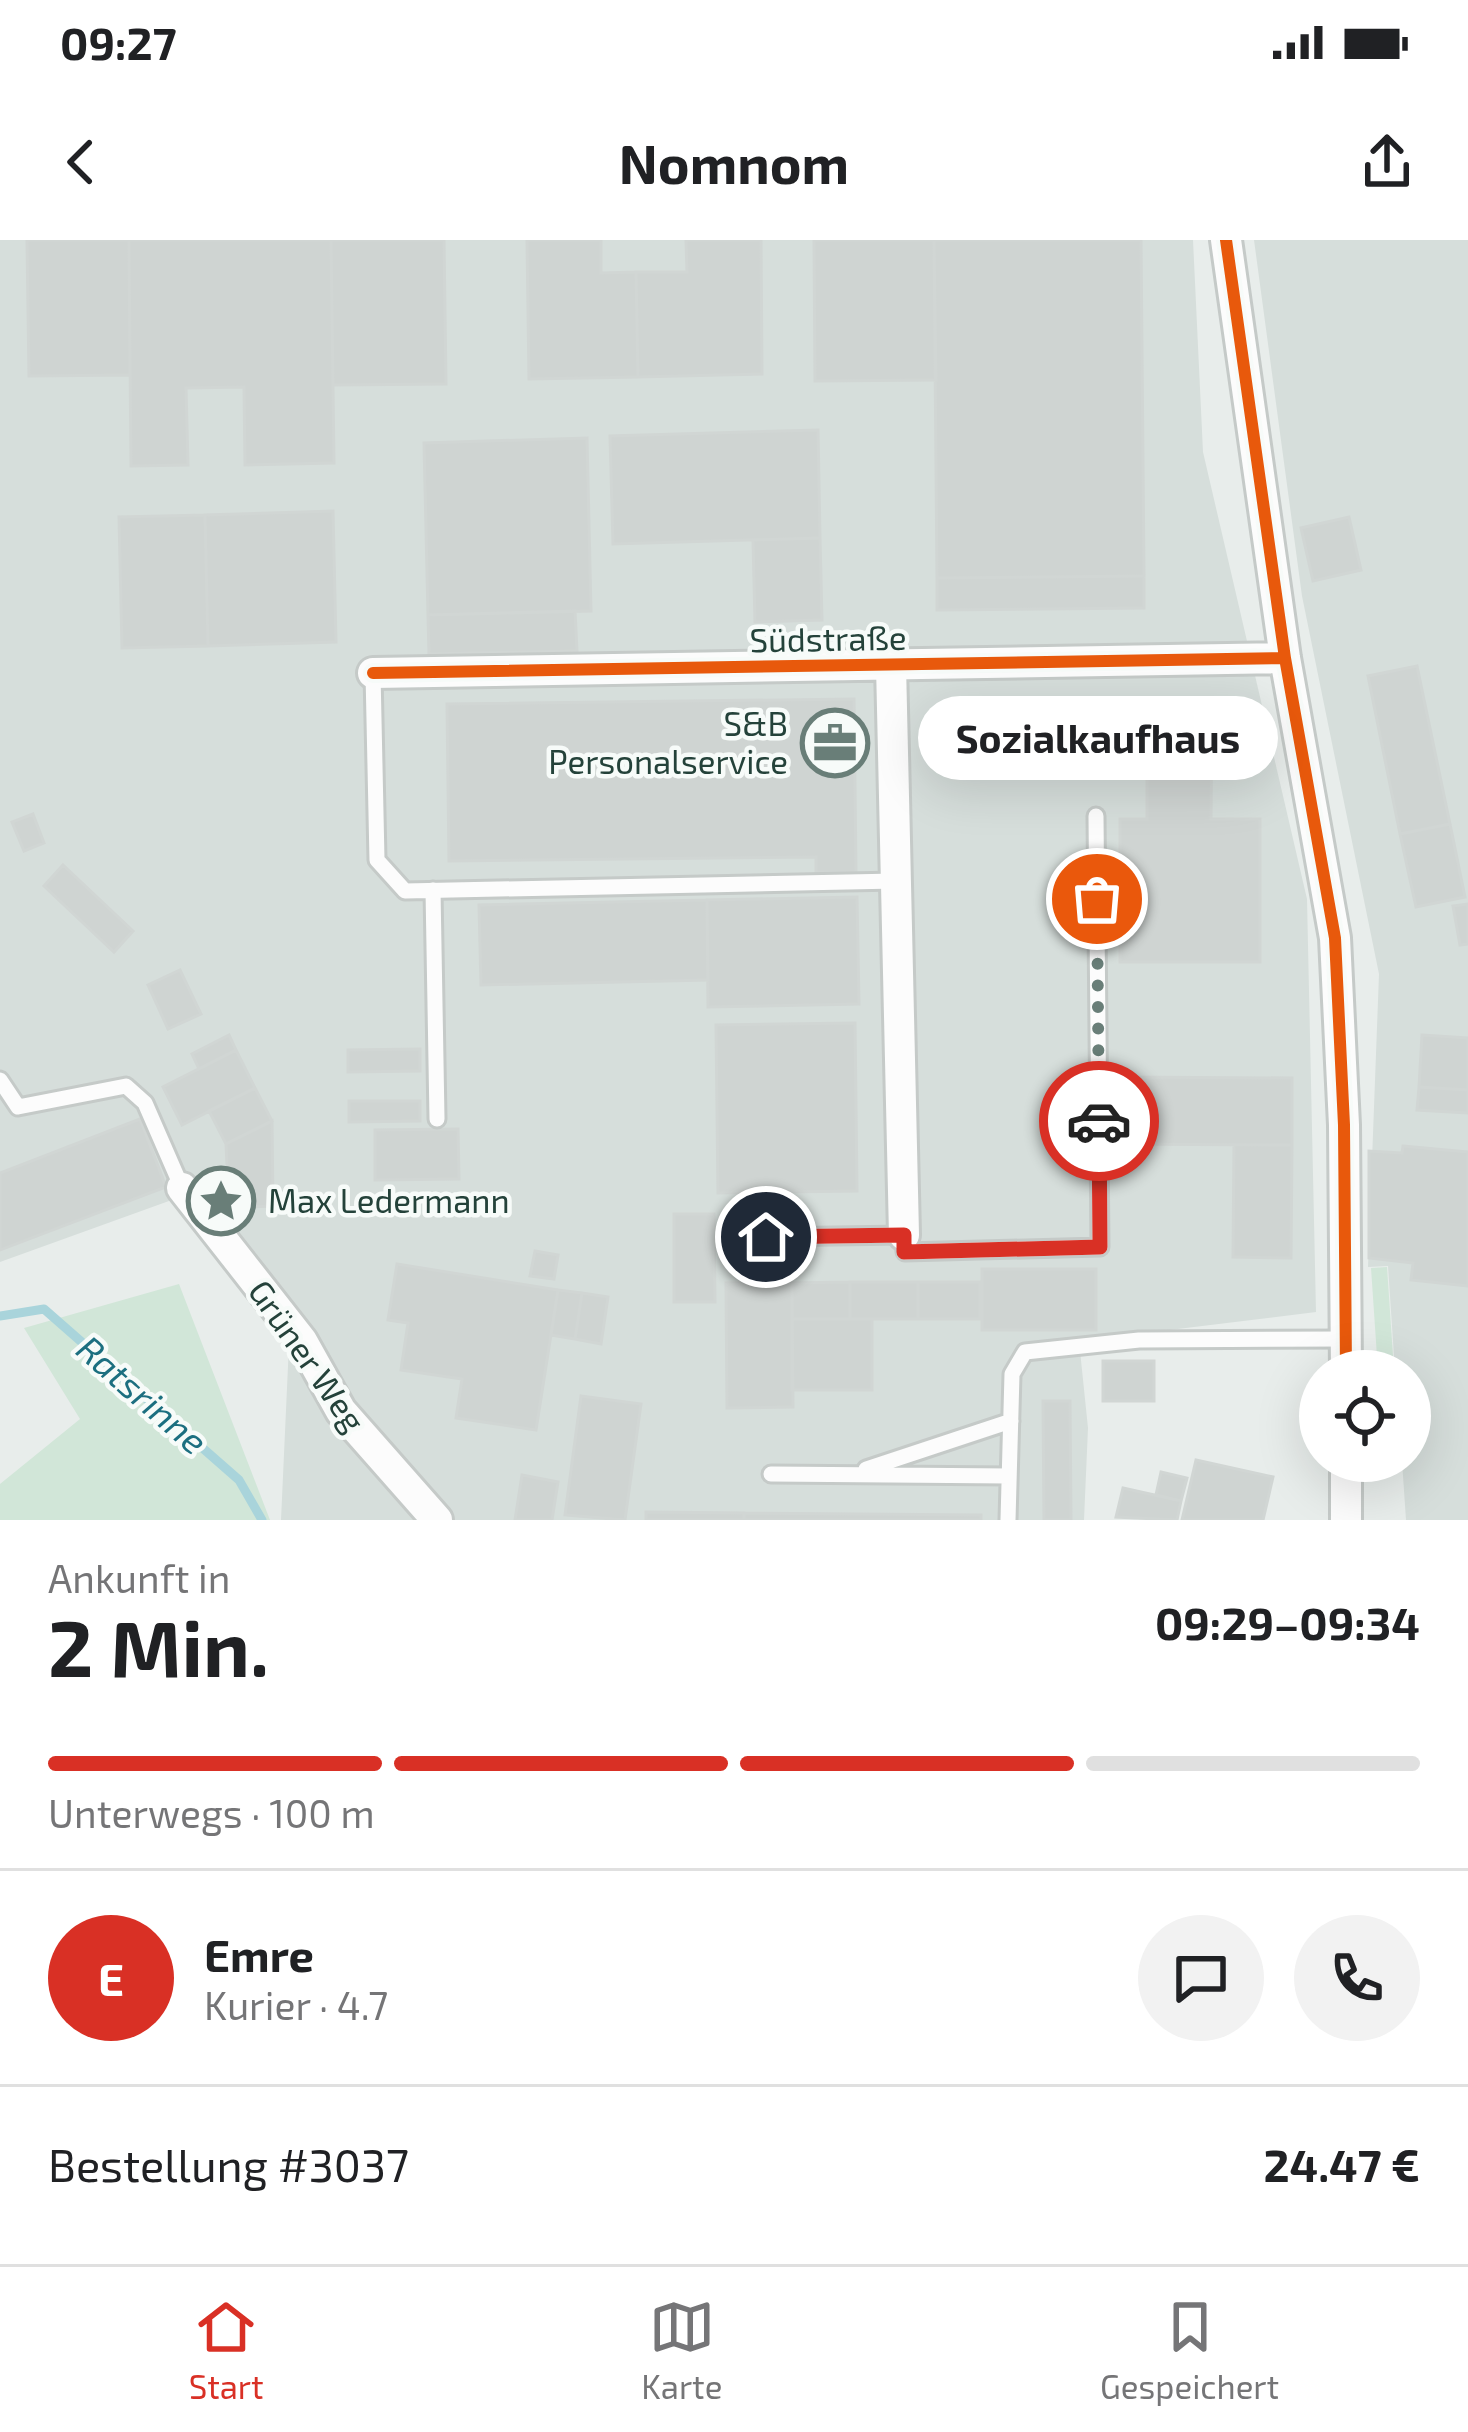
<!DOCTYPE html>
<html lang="de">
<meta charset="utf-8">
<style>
:root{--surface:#fff;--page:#f2f2f2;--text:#202124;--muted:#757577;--line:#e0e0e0;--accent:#d93025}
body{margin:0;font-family:"Exo 2",sans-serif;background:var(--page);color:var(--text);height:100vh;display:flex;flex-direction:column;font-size:45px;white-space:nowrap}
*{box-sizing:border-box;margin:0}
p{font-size:39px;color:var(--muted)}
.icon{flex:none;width:66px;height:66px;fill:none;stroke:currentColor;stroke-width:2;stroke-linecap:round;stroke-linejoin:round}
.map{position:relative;height:1280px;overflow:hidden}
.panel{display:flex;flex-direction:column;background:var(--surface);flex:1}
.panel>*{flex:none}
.tools{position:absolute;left:1299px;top:1110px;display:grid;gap:24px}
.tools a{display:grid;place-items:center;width:132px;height:132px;border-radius:50%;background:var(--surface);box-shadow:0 12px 48px #0002;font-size:60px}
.pin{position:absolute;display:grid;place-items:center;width:102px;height:102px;color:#fff;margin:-51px;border:6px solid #fff;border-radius:50%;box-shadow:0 3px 12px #0007}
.courier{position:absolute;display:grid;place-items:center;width:120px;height:120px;margin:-60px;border:9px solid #d93025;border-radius:50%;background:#fff;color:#222;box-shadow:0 3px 15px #0007}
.bubble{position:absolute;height:84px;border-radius:42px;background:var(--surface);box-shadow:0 12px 48px #0002;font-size:39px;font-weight:700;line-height:84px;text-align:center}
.overview em{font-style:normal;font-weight:700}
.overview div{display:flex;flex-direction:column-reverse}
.overview{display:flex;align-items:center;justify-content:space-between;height:204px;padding:0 48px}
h1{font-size:78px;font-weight:700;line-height:90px}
.bar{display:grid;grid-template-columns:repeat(4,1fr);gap:18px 12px;align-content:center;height:144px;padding:0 48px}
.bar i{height:15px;border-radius:9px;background:var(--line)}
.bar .on{background:var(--accent)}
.bar p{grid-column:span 4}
.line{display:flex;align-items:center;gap:30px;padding:0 48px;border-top:3px solid var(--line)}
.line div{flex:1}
.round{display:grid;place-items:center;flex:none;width:126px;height:126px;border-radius:63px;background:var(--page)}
.status{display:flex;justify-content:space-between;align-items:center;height:84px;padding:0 60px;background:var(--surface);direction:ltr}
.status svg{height:33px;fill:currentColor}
header{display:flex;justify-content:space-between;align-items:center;height:156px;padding:0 48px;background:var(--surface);font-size:54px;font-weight:700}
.tab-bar{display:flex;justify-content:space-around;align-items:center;height:168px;border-top:3px solid var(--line);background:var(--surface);font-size:33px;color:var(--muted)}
.tab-bar a{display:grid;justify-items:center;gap:6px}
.tab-bar .on{color:var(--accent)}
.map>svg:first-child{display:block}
</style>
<div class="status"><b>09:27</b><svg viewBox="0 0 49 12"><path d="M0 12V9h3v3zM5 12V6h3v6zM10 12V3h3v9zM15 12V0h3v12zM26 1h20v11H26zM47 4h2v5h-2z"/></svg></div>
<header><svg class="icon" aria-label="back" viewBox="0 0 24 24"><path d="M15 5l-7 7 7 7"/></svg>Nomnom<svg class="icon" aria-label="share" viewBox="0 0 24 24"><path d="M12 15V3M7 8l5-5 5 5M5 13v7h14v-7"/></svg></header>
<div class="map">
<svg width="1468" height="1280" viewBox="0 0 1468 1280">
<rect width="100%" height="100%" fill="#e8edeb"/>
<path fill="#d6dedb" d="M0,0H1193L1203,212L1307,659L1316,1072L1079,1101L1088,1188L1084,1280H281L291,1060L205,948L0,1022Z
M1254,0H1468V1280H1406L1402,1221H1410V1131H1395L1388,1026L1368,1027L1379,734L1302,356Z"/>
<path fill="#d1e6d8" d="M1387,1027L1394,1131H1378L1371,1028Z
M179,1044L270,1280H0V1244L80,1179L24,1088Z"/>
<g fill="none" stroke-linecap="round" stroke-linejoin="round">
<path stroke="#a9d4db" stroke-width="9" d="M0,1076L44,1069L239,1240L262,1280"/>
</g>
<path fill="#cfd4d2" stroke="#d1d6d4" stroke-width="3" d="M27,0H129L130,135L29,136Z
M129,0H331L334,223L245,225L244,147L186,148L188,225L131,226Z
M331,0H444L446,144L333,145Z
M527,0H601V33L636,32L638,137L529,139Z
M686,0H761L762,134L638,137L636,32H687Z
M814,0H934L936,140L815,141Z
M934,0H1141L1144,336L937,338Z
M818,190L820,298L613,304L610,196Z
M587,198L591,371L428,375L424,203Z
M333,271L336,402L208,406L205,275Z
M205,275L208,406L122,408L119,277Z
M1349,277L1361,330L1313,341L1301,288Z
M820,298L822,380L755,382L753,300Z
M1144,336V368L937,370V338Z
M575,371L577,411L429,414L428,375Z
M1417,426L1450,584L1400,594L1368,436Z
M854,459L856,633H816V617L449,621L447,464Z
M1147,467H1212L1211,579H1260V722H1120V579H1147Z
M33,574L44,603L24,611L12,582Z
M1450,584L1465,657L1416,667L1400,594Z
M63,625L133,691L114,712L44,646Z
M857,657L859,764L708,767L707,660Z
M707,660L708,740L481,745L479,665Z
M1468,664V704L1460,705L1453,666Z
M180,730L201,774L168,789L148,745Z
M855,783L857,951L718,953L716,785Z
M229,795L236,810L199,829L192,814Z
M1422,795L1468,798V850L1419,847Z
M420,809V831L348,832V810Z
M236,810L255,848L182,885L163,847Z
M1120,837L1292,838V905L1119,904Z
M1419,847L1468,850V873L1417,870Z
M255,848L272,881L226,904L209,871Z
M349,861H420V881L349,882Z
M140,879L166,947L0,1010V933Z
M272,881L273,966L229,968L226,904Z
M458,889L459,939L375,940V890Z
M1234,905H1292L1291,1018L1233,1017Z
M1403,906L1468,912V1046L1411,1040L1413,1023L1369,1018V911L1402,913Z
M674,974H714L715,1062H674Z
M535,1011L558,1015L554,1039L530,1036Z
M397,1024L558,1050L536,1190L456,1178L462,1139L401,1130L408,1083L388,1080Z
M982,1029H1096V1090H982Z
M850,1042V1079H792V1043Z
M850,1042H918V1079H850Z
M918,1042H980V1079H918Z
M726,1043H792L793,1167L727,1168Z
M558,1050L582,1053L575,1099L551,1095Z
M582,1053L608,1057L601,1104L575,1099Z
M792,1079H872V1150H792Z
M1103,1121H1154V1161H1103Z
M581,1156L641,1164L625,1280L565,1275Z
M1043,1161H1070L1071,1280H1044Z
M1196,1220L1273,1237L1263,1280H1182Z
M1161,1232L1187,1238L1181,1261L1156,1255Z
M522,1235L558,1242L552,1280H515Z
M1123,1248L1181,1261L1177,1280L1116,1277Z
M646,1272L744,1273V1280H646Z
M744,1273L981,1275V1280H744Z"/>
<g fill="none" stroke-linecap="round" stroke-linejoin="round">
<defs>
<path id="service" d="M373,433L377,620L405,651L896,641
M433,650L437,879
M0,840L18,867L126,846L145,863L182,948
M766,997L904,995L905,1012L1100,1007L1096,576
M866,1229L1011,1181
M771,1234L1009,1236
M1008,1280L1012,1134L1025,1112L1139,1100L1346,1099"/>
<path id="minor" d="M1226,0L1285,418L1335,698L1344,885L1346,1131
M891,425L904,995
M373,433L1285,418
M182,948L302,1101L341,1171L437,1280
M1346,1221V1280"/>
</defs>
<use href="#service" stroke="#c5cac8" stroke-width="21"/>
<use href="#minor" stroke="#c5cac8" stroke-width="36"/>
<use href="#service" stroke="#fcfcfc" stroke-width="15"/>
<use href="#minor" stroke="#fcfcfc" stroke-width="30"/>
<defs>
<path id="cycleway" d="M1226,0L1285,418L1335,698L1344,885L1346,1131
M373,433L1285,418"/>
</defs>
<use href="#cycleway" stroke="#f7fbf9" stroke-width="20"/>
<use href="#cycleway" stroke="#e8590c" stroke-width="12"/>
</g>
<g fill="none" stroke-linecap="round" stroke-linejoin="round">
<path stroke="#697e78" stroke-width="12" stroke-dasharray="0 21.6" d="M1097,659L1099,881"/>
<path stroke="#d93025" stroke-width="15" d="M766,997L904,995V1012L1100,1007L1099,881"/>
</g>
<defs>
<symbol id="office-ring" viewBox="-11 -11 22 22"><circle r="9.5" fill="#f7fbf9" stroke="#697e78" stroke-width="1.5"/><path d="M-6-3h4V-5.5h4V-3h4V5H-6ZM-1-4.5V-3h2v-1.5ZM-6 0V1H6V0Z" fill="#697e78"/></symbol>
<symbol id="sight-ring" viewBox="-11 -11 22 22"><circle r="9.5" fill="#f7fbf9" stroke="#697e78" stroke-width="1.5"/><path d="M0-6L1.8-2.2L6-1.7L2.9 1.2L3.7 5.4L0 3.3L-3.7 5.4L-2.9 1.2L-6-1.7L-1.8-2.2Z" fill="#697e78"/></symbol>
</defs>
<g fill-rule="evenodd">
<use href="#office-ring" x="797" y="465" width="76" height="76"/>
<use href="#sight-ring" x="183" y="923" width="76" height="76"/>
</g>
<g text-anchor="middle" stroke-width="9" stroke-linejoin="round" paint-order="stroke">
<g font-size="33" fill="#24423a" stroke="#f7fbf9">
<text transform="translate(828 399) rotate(-1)" y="12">Südstraße</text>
<text transform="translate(307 1116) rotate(55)" y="12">Grüner Weg</text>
</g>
<g font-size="33" fill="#24423a" stroke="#f7fbf9" text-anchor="end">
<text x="788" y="496">S&amp;B<tspan x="788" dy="38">Personalservice</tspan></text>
<text x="268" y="973" text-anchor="start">Max Ledermann</text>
</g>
<g font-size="36" font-style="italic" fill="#1c6f80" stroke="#f7fbf9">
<text transform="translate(142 1155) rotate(41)" y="13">Ratsrinne</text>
</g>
</g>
</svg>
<div class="tools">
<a><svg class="icon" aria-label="locate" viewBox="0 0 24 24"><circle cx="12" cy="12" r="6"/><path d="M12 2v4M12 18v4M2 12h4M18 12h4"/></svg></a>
</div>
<div class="pin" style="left:1097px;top:659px;background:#ea580c"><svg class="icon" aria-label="bag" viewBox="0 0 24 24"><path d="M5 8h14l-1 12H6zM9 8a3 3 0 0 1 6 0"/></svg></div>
<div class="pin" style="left:766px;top:997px;background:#1f2937"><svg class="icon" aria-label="home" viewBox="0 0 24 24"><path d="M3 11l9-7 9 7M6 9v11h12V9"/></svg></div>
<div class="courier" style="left:1099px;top:881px"><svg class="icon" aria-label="car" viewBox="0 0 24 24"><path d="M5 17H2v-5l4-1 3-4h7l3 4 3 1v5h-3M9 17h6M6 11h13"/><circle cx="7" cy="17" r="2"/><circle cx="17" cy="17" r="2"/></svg></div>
<div class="bubble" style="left:918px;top:456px;width:360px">Sozialkaufhaus</div>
</div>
<section class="panel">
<div class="overview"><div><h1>2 Min.</h1><p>Ankunft in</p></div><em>09:29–09:34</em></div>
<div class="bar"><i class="on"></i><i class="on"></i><i class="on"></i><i></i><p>Unterwegs · 100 m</p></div>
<div class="line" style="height:216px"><b class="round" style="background:var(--accent);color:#fff">E</b><div><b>Emre</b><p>Kurier · 4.7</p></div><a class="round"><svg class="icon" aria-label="chat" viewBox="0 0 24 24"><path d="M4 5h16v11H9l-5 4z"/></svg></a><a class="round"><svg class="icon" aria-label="phone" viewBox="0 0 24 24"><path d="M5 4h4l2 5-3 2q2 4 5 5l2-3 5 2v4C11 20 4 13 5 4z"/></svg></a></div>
<div class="line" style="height:156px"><div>Bestellung #3037</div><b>24.47 €</b></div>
</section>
<nav class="tab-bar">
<a class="on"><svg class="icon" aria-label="home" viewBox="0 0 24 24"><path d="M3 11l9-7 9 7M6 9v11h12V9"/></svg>Start</a>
<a><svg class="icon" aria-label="map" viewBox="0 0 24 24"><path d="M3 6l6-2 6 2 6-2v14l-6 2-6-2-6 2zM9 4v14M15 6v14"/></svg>Karte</a>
<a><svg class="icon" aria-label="saved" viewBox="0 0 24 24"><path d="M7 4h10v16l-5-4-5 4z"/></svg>Gespeichert</a>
</nav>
